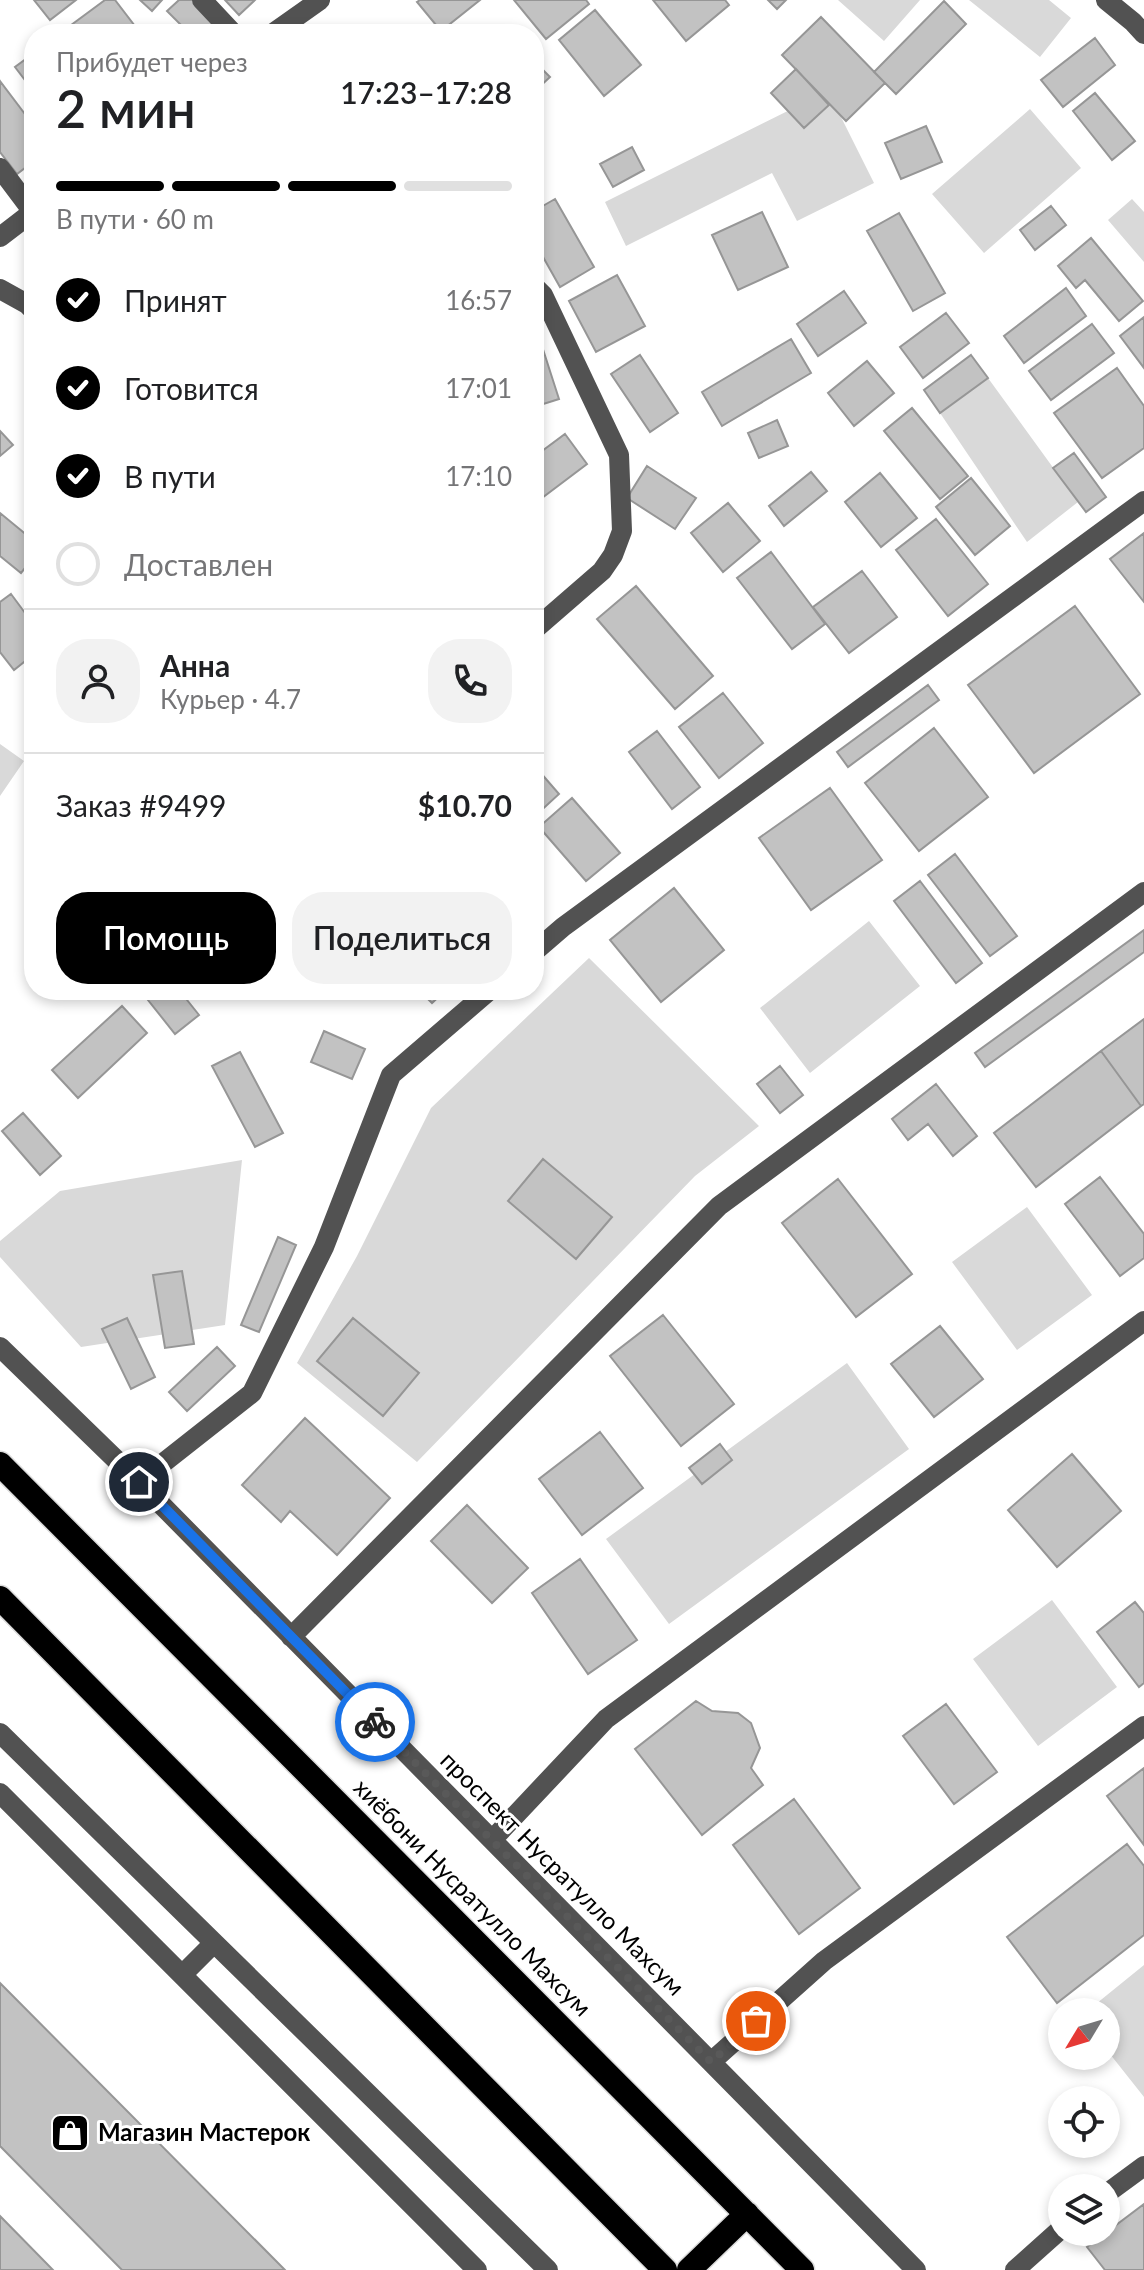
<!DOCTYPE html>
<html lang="ru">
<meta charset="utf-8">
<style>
:root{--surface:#fff;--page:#f2f2f2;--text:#202124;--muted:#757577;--line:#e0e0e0;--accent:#000}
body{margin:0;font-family:Lato,sans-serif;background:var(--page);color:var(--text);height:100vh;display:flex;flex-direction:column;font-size:30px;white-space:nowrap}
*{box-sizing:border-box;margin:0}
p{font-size:26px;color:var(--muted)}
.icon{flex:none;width:44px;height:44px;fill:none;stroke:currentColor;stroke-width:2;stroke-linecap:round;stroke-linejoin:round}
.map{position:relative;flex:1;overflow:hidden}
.side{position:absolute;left:24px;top:24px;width:520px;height:976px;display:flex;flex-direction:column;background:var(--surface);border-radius:32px;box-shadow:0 4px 12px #0003}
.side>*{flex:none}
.needle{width:52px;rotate:232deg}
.buttons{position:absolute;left:1048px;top:1998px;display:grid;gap:16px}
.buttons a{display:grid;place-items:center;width:72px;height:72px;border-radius:50%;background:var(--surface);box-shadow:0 4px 12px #0003;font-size:40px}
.pin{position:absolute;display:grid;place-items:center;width:68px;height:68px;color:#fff;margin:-34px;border:4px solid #fff;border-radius:50%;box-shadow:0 2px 8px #0007}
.courier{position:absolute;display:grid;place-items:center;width:80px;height:80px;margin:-40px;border:6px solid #1a73e8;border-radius:50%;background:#fff;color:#222;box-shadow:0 2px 10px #0007}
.headline em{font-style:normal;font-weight:600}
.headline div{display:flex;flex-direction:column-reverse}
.headline{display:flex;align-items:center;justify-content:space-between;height:136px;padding:0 32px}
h1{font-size:52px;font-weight:600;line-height:60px}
.bar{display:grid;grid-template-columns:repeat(4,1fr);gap:12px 8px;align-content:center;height:96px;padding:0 32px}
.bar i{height:10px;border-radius:6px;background:var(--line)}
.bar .selected{background:var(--accent)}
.bar p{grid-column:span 4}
.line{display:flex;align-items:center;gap:20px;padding:0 32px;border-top:2px solid var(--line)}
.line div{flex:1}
.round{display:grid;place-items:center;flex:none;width:84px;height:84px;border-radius:32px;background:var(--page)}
ol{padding:0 32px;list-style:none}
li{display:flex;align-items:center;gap:24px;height:88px}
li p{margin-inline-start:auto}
li .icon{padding:8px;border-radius:50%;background:var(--accent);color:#fff;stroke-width:4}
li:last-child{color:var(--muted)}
li i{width:44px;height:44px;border:4px solid var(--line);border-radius:50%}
.cta{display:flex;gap:16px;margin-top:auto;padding:16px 32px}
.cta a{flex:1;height:92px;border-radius:32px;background:var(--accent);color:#fff;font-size:32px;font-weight:600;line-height:92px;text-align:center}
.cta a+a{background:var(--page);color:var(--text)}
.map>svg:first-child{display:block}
</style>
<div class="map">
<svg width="1144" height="2270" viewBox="0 0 1144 2270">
<rect width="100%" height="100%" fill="#fff"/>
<path fill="#d9d9d9" d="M838,0H920L884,41Z
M969,0H1049L1071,18L1040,57Z
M828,91L874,183L797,221L772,173L626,246L605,202Z
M1030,109L1081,168L984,253L932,194Z
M1132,199L1144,212V262L1108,220Z
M988,378L1078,502L1027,542L940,413Z
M0,744L24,761L0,796Z
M869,921L920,986L810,1073L760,1008Z
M589,958L759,1126L695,1176L417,1462L297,1363L357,1256L431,1108Z
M242,1160L225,1325L81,1347L0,1257V1241L60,1191Z
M1027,1207L1092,1295L1017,1350L952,1262Z
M847,1363L909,1449L669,1624L606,1539Z
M1052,1600L1117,1687L1038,1746L973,1659Z
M1144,1965V2097L1106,2049V2012H1086Z"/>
<path fill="#c2c2c2" stroke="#969696" stroke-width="2" d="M34,0H76L50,20Z
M105,0H115L141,34H59Z
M140,0H162L152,11Z
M179,0H195L219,25L210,34H190L167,11Z
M225,0H255L239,15Z
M420,0H480L441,31L417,2Z
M514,0H586L589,4L546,39Z
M653,0H725L729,5L686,41Z
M768,0H786L777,9Z
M944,1L966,24L896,94L874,72Z
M595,10L641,65L604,96L559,40Z
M821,17L885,83L846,121L782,55Z
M1095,38L1115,65L1063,107L1041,80Z
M34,53V92L15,67Z
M534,61L550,77L534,92Z
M796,69L829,105L804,128L771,93Z
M0,81L34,126V161L17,174L0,152Z
M1095,93L1135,141L1112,160L1073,111Z
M926,126L942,162L901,179L885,143Z
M632,147L644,170L613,187L600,164Z
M555,199L594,267L560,287L534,241V211Z
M1051,206L1066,225L1035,250L1020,230Z
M762,212L788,267L738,290L712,235Z
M899,213L945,293L913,311L867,231Z
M1091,238L1143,301L1119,321L1085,280L1076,288L1058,266Z
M617,275L645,326L596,352L569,301Z
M1066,288L1086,316L1024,363L1004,336Z
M844,291L866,323L818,356L797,324Z
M946,313L969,343L923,378L900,347Z
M1144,317V368L1120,336Z
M1092,324L1114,353L1051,400L1029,371Z
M791,339L811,373L722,426L702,392Z
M540,340L559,399L534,407V342Z
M640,355L678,413L650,432L611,374Z
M971,355L988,378L940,413L924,390Z
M867,361L894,393L854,426L828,393Z
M1117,368L1144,406V448L1102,478L1054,413Z
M912,408L968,476L940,499L884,431Z
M777,420L788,446L759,458L748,433Z
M0,431L13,445L0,456Z
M565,434L587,464L534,504V457Z
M1074,453L1106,497L1086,512L1053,468Z
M647,466L696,498L675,529L627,498Z
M811,472L827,491L784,526L769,506Z
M880,473L917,518L881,547L845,502Z
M971,478L1010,526L975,555L936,507Z
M728,503L760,541L723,572L691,533Z
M0,513L34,541V557L21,573L0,556Z
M936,519L988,584L948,616L896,550Z
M1144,533V602L1110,559Z
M771,552L825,624L792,649L737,578Z
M862,571L897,617L849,653L813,607Z
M636,586L713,676L675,709L597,619Z
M11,594L34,625V654L14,670L0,652V602Z
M1075,606L1140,694L1034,773L968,685Z
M928,685L939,700L848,767L837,752Z
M723,693L763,743L719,778L679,727Z
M934,728L988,797L919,851L865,783Z
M657,731L700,787L672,809L629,752Z
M539,771L559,794L534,817V776Z
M830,788L882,860L811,910L759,838Z
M572,798L620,853L586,881L539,827Z
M955,854L1017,936L990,956L928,875Z
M920,881L982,963L956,983L894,901Z
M674,888L724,950L661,1002L610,940Z
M1144,930V952L985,1067L975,1053Z
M151,990H179L199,1015L175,1034L144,995Z
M419,990H446L432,1003Z
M122,1006L147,1033L78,1098L52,1070Z
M1144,1019V1104L1141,1106L1101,1051Z
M324,1031L365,1049L352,1079L311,1062Z
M1101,1051L1141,1106L1036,1187L994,1133Z
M240,1052L283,1133L255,1147L212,1066Z
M780,1066L803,1095L780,1113L757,1084Z
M936,1084L977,1136L953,1156L928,1124L908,1140L892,1119Z
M23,1113L61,1156L40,1175L2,1131Z
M543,1159L612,1217L576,1259L508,1201Z
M1100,1177L1144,1234V1258L1120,1276L1065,1204Z
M838,1179L912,1274L856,1317L782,1223Z
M278,1237L296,1245L259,1332L241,1325Z
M182,1271L194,1344L165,1348L153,1275Z
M663,1315L734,1404L681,1446L610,1356Z
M127,1318L155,1377L131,1389L102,1329Z
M353,1318L419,1373L383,1416L317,1361Z
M940,1326L983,1379L934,1417L891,1364Z
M217,1347L235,1366L187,1411L169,1392Z
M305,1418L390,1498L337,1555L290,1511L281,1522L242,1485Z
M600,1432L643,1488L582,1535L539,1479Z
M720,1444L732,1460L702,1484L689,1468Z
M1072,1454L1121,1511L1057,1567L1008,1510Z
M467,1505L528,1568L492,1603L431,1541Z
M580,1559L637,1640L588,1674L532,1593Z
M1135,1602L1144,1613V1683L1139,1687L1097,1632Z
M696,1701L712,1711L738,1713L751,1723L760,1748L751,1768L763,1785L702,1835L635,1749Z
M946,1704L997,1772L954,1804L903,1736Z
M1144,1768V1845L1107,1796Z
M794,1799L860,1888L799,1934L733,1845Z
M1127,1844L1144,1866V1935L1057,2003L1007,1937Z
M0,1983L285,2270H122L0,2146Z
M1144,2204V2270H1105L1087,2247Z
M0,2216L53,2270H0Z"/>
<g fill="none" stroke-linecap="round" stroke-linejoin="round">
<defs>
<path id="highway" d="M0,1464L802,2270
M0,1598L665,2270
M689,2270L747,2214"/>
</defs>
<use href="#highway" stroke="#dbdbdb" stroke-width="27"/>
<path stroke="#525252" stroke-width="20" d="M202,0L234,34
M1106,0L1133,22L1144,34
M272,34L320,0
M0,168L33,212
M0,237L34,211
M534,286L543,295L619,455L622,531L613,555L602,571L534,630
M0,289L27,304L34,311
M534,952L563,927L1144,501
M0,1347L139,1482L916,2270
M139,1482L252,1393L324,1247L391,1075L490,990
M291,1637L719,1206L1144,892
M0,1733L548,2270
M0,1793L477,2270
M492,1840L606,1719L1144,1321
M182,1975L214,1943
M711,2062L824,1961L1144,1726
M1106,2194L1144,2166
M1015,2270L1062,2228"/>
<use href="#highway" stroke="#000" stroke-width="24"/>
</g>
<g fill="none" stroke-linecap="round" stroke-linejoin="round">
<path stroke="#595959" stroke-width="8" stroke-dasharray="0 14.4" d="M375,1722L711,2062L756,2021"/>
<path stroke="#1a73e8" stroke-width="10" d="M139,1482L375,1722"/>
</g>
<defs>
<symbol id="shop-square" viewBox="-11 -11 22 22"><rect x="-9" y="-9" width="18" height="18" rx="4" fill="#000" stroke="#fff"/><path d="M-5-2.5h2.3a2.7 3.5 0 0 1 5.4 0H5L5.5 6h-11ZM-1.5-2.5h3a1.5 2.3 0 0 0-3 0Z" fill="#fff"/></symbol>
</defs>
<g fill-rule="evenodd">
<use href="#shop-square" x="48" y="2111" width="44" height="44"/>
</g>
<g text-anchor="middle" stroke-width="6" stroke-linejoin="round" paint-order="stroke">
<g font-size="24" fill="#000" stroke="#fff">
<text transform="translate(562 1874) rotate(45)" y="8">проспект Нусратулло Махсум</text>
<text transform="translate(472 1898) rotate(45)" y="8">хиёбони Нусратулло Махсум</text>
</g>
<g font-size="24" font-weight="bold" fill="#000" stroke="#fff" text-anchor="start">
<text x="98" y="2141">Магазин Мастерок</text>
</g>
</g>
</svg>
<div class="buttons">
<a><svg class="needle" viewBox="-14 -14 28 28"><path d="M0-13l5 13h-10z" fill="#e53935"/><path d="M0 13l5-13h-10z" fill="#757577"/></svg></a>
<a><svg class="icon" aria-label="locate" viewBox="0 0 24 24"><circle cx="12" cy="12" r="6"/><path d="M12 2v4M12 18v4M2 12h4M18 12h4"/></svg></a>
<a><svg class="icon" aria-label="layers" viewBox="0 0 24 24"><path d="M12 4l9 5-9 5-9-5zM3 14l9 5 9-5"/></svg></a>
</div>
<div class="pin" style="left:756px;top:2021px;background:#ea580c"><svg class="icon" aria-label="bag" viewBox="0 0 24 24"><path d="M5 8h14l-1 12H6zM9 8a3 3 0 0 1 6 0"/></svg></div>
<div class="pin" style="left:139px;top:1482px;background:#1f2937"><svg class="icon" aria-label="home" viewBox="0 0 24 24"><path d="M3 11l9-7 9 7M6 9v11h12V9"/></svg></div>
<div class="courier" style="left:375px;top:1722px"><svg class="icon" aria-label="bike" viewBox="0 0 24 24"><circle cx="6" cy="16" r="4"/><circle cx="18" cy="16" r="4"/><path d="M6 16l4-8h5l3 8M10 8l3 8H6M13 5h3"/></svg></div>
<section class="side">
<div class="headline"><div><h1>2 мин</h1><p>Прибудет через</p></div><em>17:23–17:28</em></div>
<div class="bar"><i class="selected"></i><i class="selected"></i><i class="selected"></i><i></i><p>В пути · 60 m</p></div>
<ol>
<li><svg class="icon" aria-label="check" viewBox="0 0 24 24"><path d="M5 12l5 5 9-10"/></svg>Принят<p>16:57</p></li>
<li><svg class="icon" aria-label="check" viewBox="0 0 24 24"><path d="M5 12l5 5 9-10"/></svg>Готовится<p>17:01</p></li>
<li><svg class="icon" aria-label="check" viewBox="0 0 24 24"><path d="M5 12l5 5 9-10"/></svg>В пути<p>17:10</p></li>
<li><i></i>Доставлен</li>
</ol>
<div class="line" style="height:144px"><a class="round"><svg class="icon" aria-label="person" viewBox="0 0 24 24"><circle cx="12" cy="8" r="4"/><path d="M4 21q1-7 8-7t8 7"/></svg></a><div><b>Анна</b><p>Курьер · 4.7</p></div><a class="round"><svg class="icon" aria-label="phone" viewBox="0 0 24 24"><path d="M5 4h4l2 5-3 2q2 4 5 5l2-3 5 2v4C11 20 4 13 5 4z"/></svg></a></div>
<div class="line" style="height:104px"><div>Заказ #9499</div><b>$10.70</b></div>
<div class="cta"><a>Помощь</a><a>Поделиться</a></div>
</section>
</div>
